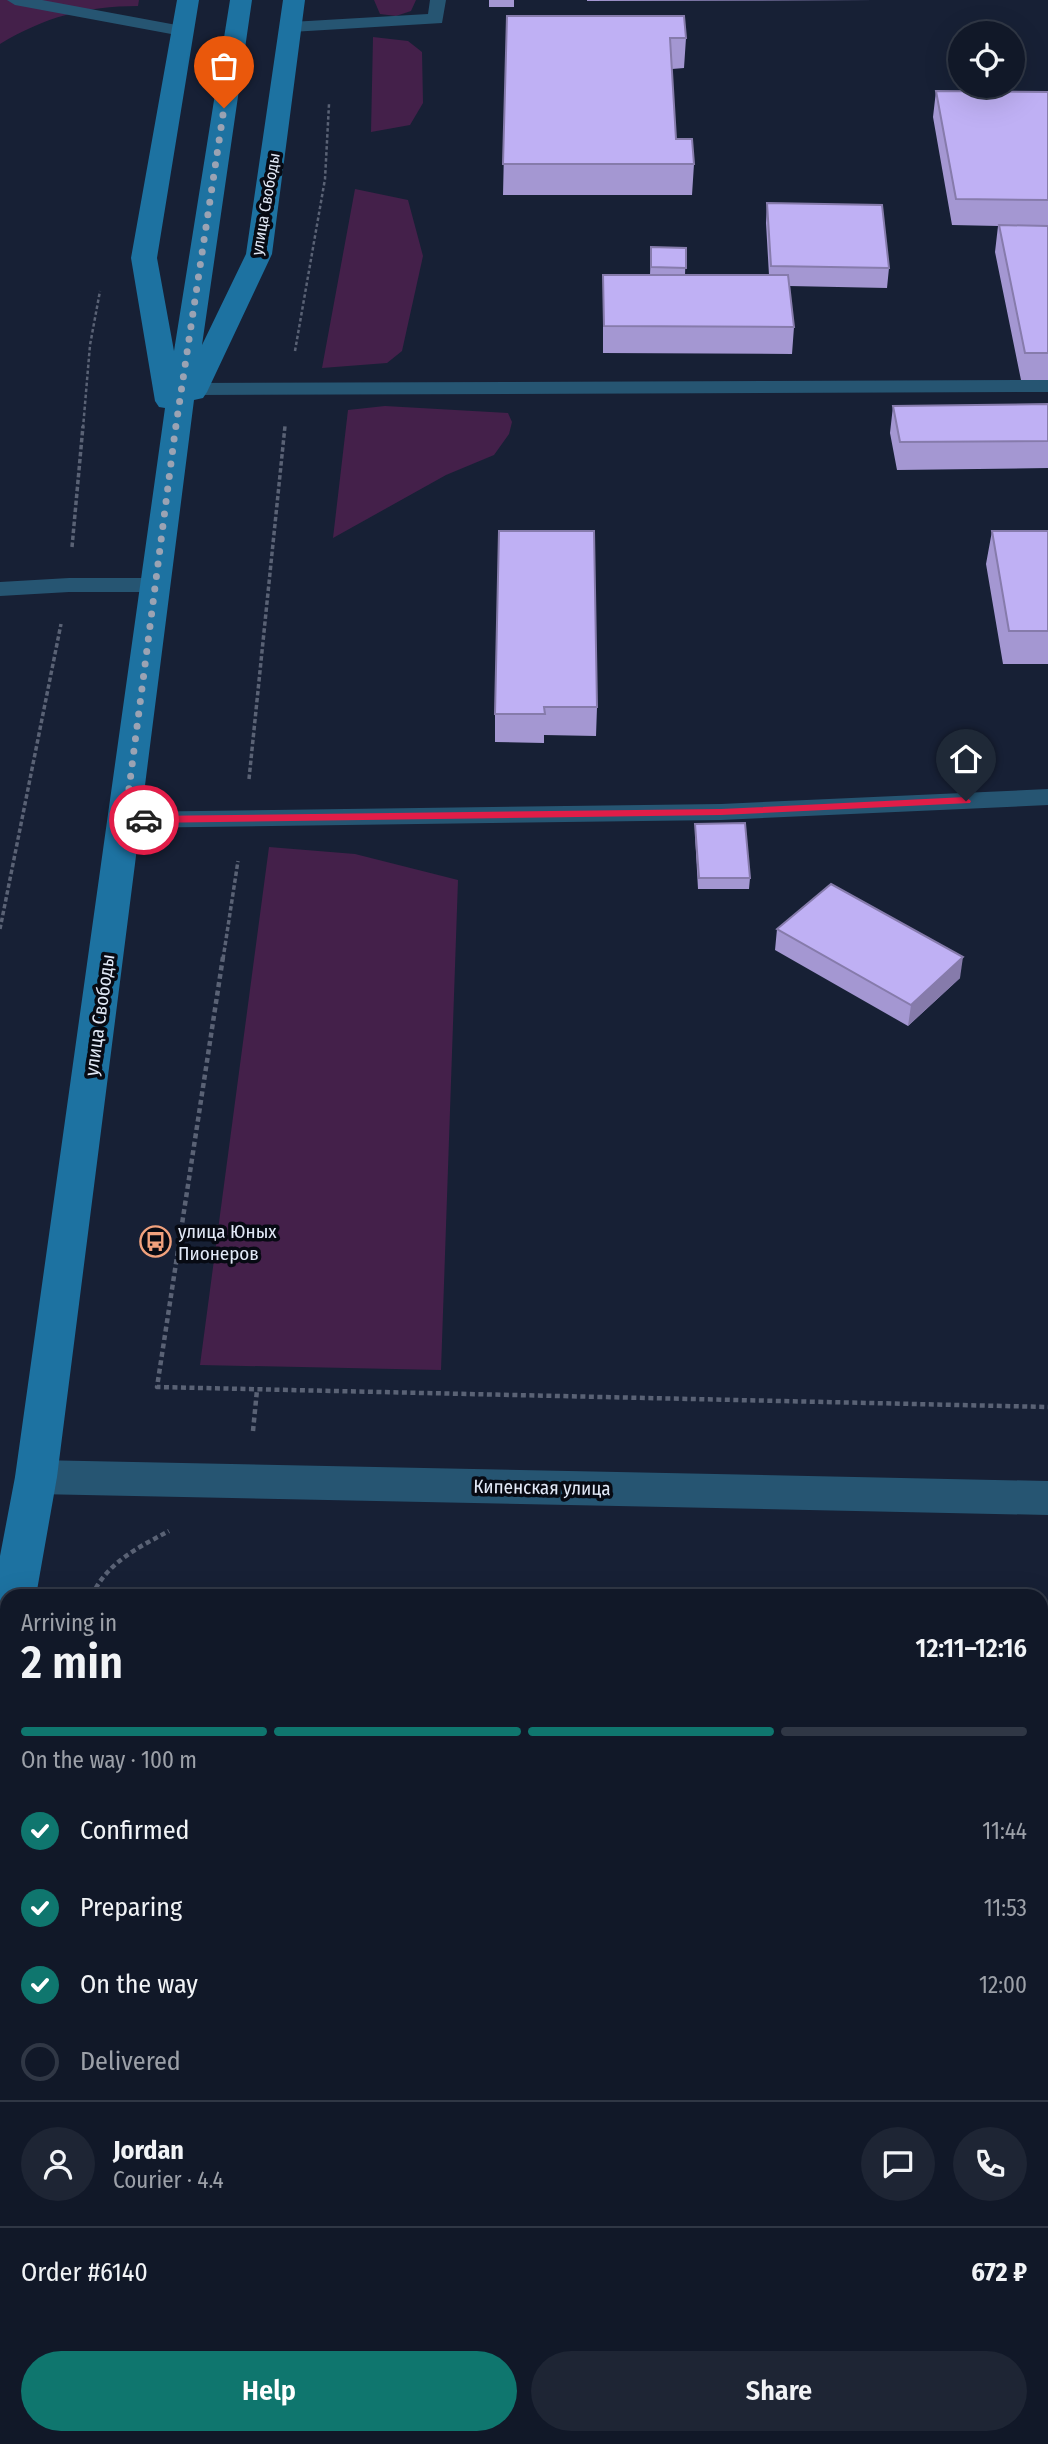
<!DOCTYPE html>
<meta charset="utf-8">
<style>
:root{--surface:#111828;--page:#1e2534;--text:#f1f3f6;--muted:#9ca0a8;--line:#303745;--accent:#0f766e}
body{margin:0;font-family:"Fira Sans Condensed",sans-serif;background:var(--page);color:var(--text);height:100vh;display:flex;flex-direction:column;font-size:26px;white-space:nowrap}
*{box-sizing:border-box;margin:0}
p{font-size:23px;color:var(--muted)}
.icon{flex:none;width:38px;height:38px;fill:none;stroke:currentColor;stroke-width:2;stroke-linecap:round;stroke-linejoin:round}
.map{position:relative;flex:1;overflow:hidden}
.details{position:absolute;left:0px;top:1589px;width:1048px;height:856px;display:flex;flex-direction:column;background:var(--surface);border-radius:21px 21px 0 0;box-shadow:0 7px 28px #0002,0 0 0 2px var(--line)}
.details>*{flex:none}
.tools{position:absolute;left:948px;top:21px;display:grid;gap:14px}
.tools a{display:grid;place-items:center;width:77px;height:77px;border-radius:50%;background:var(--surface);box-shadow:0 7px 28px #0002,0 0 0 2px var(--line);font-size:35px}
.pin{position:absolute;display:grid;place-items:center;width:60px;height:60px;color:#fff;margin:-72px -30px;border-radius:50% 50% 50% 0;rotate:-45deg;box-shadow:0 0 7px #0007}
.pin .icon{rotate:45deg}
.courier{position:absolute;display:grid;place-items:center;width:70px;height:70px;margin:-35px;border:5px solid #e11d48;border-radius:50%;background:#fff;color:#222;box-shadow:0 2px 9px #0007}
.summary em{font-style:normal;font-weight:600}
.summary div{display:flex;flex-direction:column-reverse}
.summary{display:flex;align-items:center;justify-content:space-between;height:119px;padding:0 21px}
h1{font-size:46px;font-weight:600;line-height:52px}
.bar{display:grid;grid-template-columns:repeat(4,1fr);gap:10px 7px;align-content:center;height:84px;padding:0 21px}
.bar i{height:9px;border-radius:5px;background:var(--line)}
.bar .current{background:var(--accent)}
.bar p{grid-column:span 4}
.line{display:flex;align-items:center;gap:18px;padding:0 21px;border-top:2px solid var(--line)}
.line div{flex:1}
.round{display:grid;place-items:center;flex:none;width:74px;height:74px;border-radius:37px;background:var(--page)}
ol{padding:0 21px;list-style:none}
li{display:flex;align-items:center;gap:21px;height:77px}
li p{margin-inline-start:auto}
li .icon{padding:7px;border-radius:50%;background:var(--accent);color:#fff;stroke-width:4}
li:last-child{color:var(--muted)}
li i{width:38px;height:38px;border:4px solid var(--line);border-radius:50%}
.button{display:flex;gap:14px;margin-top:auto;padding:14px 21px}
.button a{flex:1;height:80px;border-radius:42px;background:var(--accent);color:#fff;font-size:28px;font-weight:600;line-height:80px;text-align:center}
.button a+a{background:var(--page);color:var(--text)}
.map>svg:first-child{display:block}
</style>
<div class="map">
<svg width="1048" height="2444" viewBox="0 0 1048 2444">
<rect width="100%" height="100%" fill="#172035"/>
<path fill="#44204a" d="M0,0H139L138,6C85,6 45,17 0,44Z
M374,0H416L411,11L396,16L380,14Z
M373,37L408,41L422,52L423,103L410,125L371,132Z
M355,189L408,200L423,256L402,351L387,363L322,368Z
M385,406L508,413L512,422L509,434L494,455L446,475L333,538L348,410Z
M269,847L355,854L458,880L441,1370L200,1365Z
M30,2438H433L434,2444H24Z"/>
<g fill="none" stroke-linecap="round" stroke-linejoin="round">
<path stroke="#5a6275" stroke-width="2.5" stroke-dasharray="3.5 2.5" stroke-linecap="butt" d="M295,351L325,179L329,104
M83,428L90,345L100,291"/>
<path stroke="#5a6275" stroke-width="3.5" stroke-dasharray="4.5 2.5" stroke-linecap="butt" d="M72,547L83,426
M249,779L285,426
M0,929L61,624
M223,959L238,861"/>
<path stroke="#5a6275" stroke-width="4.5" stroke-dasharray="5 3.5" stroke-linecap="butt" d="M223,957L157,1387L1048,1407
M253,1431L257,1390
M92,1596C106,1563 139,1547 169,1531"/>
<path fill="#265572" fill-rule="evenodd" d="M7,0H42L182,26L190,31L182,36L15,5Z
M430,0H446L442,23L291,32L283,27L291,22L428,14Z
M1048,380V392L195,395L188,393L185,389L188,385L195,383Z
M69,578H156L164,580L167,585L164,590L156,592H69L0,596V582Z
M1048,789V805L721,820L125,828L116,826L113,820L116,814L125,812L721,804Z
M1041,1777H1048V1807H1041Z
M0,1876H7V1908H0Z
M1041,2098H1048V2134H1041Z
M659,2438H703L706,2444H662Z"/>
<path fill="#265572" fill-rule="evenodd" d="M36,1460L1048,1481V1515L36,1494L21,1489L15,1477L21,1465Z"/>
<path fill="#1d72a1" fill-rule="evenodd" d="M177,0H199L157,258L174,351L230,0H252L202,345L246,254L283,0H305L272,254L207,392L203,398L194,400L57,1477L36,1596H7V1612L0,1609V1556L15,1477L165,408L159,407L155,401L131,258Z
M7,1614V1688L0,1690V1617Z"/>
</g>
<path fill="#a497d2" d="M489,0H514V7H489Z
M587,0H875L587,1Z
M507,16L686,38L684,68L672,69L676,139L694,164L692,195H503Z
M936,91L1048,92V380H1021L995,252L998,226L952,225L933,117Z
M767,203L889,268L887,288L789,286L794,327L792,354L603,353V275H650L651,247L686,248L685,275H769L766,223Z
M1048,404V468L897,470L890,433L893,406Z
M499,531L597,707L596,736L544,735V743L495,742V714Z
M992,531H1048V664H1003L986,564Z
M695,824L750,878L749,889H698L695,835Z
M777,929L960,978L908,1026L775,950Z"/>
<path fill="#867bab" d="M963,957L960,978L908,1026L911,1005Z"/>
<path fill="#bfb0f4" stroke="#867bab" stroke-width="2" d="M507,16H684L686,38H670L676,139H692L694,164H503Z
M936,91L1048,92V200L956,199Z
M767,203L882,205L889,268L771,266Z
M999,225L1048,226V353H1025Z
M651,247L686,248V268L651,267Z
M603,275H788L794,327L604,326Z
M1048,404V441L900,442L893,406Z
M499,531H594L597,707H544L545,714H495Z
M992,531H1048V631H1009Z
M745,823L750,878H699L695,824Z
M831,884L963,957L911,1005L777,929Z"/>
<path fill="#e11d48" d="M966,797L971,801L970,803L721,815L144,823L139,820L144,816L721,809Z"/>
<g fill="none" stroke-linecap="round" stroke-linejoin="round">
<path stroke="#9ba3b3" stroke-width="7" stroke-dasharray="0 12.6" d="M144,820H125L175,432L224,108"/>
</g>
<defs>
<symbol id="bus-ring" viewBox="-11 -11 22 22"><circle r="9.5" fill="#070a13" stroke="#f1a17d" stroke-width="1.5"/><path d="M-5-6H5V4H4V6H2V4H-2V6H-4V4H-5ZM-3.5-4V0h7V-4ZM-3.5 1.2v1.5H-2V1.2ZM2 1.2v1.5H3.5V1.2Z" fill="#f1a17d"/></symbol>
</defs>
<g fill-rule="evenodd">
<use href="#bus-ring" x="138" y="1224" width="35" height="35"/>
</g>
<g text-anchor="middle" stroke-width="7" stroke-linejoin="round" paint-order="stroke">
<g font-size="16" fill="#e2e9f7" stroke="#070a13">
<text transform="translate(265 204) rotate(-80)" y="6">улица Свободы</text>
</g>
<g font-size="19" fill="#e2e9f7" stroke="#070a13">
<text transform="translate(99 1015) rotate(-82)" y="7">улица Свободы</text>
<text transform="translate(542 1487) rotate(1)" y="7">Кипенская улица</text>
</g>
<g font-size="19" fill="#e2e9f7" stroke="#070a13" text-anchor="start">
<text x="178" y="1238">улица Юных<tspan x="178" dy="22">Пионеров</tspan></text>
</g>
</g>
</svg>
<div class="tools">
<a><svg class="icon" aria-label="locate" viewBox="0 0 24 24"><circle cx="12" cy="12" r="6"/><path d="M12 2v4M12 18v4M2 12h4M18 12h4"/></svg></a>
</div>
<div class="pin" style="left:224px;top:108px;background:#ea580c"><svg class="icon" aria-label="bag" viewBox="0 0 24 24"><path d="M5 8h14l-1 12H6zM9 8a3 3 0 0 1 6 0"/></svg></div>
<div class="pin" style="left:966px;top:801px;background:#1f2937"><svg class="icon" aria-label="home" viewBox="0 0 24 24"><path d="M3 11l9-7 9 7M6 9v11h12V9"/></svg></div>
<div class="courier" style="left:144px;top:820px"><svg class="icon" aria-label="car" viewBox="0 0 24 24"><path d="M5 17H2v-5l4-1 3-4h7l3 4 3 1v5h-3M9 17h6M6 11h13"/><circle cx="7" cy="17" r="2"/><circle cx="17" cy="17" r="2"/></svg></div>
<section class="details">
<div class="summary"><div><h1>2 min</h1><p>Arriving in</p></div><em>12:11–12:16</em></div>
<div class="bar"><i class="current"></i><i class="current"></i><i class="current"></i><i></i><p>On the way · 100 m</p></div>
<ol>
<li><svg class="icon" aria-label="check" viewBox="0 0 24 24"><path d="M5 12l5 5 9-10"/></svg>Confirmed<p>11:44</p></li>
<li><svg class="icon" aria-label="check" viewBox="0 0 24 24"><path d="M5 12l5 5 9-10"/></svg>Preparing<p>11:53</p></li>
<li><svg class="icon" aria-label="check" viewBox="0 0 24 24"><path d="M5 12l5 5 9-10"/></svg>On the way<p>12:00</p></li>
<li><i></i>Delivered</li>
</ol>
<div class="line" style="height:126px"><a class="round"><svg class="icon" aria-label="person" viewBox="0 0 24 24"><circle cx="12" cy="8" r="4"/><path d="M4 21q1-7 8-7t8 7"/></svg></a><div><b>Jordan</b><p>Courier · 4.4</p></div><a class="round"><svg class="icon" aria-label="chat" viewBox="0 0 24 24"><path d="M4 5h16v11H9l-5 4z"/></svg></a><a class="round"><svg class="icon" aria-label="phone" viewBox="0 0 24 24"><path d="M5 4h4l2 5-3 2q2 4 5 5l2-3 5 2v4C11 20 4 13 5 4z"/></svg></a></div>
<div class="line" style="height:91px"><div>Order #6140</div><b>672 ₽</b></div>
<div class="button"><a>Help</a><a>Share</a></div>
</section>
</div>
